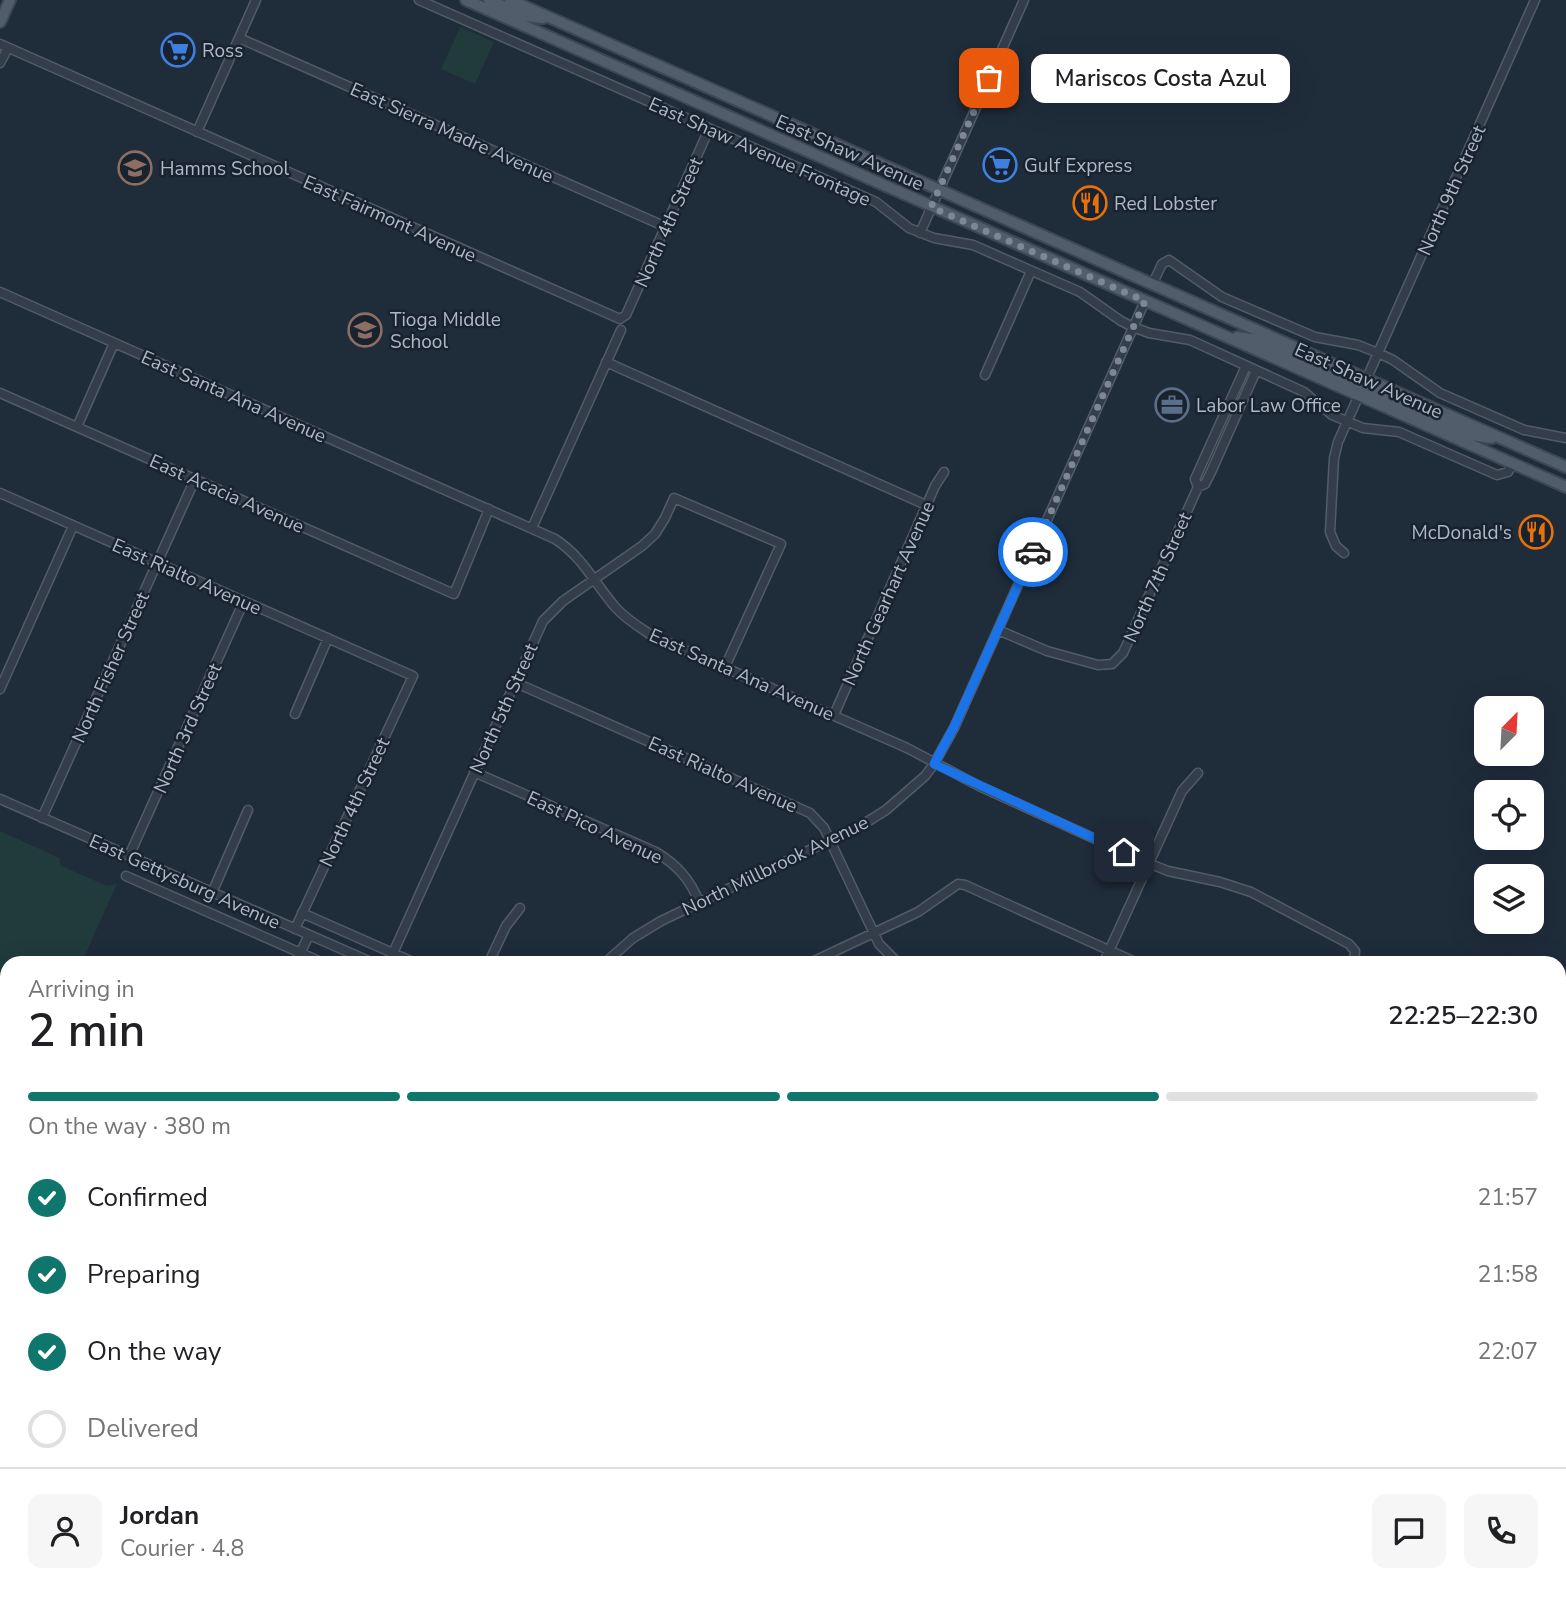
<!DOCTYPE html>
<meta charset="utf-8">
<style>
:root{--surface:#fff;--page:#f6f6f6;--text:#202124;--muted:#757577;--line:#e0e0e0;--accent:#0f766e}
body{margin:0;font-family:"Nunito Sans",sans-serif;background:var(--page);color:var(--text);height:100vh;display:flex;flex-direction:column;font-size:26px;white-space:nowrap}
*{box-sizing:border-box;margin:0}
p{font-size:23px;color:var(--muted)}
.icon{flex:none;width:38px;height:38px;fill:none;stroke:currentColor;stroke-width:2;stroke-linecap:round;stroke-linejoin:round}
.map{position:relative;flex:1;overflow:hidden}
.side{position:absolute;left:0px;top:956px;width:1566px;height:653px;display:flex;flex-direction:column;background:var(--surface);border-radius:21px 21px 0 0;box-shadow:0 7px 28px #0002}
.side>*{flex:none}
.needle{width:46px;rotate:24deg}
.buttons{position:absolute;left:1474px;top:696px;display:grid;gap:14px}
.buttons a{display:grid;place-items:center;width:70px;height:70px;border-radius:14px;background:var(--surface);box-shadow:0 7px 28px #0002;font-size:35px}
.pin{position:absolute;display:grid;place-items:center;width:60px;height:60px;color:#fff;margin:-30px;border-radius:14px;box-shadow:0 4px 10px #0006}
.courier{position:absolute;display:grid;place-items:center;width:70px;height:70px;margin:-35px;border:5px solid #1a73e8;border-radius:50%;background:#fff;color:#222;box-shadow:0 2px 9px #0007}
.bubble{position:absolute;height:49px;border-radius:14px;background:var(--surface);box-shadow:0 7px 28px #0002;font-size:23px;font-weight:600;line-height:49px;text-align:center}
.overview em{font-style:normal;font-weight:600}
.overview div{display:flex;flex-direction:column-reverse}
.overview{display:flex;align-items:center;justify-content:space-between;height:119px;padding:0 28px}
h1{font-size:46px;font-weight:600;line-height:52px}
.bar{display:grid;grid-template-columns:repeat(4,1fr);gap:10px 7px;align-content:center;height:84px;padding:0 28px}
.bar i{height:9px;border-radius:5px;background:var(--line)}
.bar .on{background:var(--accent)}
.bar p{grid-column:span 4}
.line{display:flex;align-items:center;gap:18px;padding:0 28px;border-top:2px solid var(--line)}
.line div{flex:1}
.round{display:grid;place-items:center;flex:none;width:74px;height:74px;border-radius:14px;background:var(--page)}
ol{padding:0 28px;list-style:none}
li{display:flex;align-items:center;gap:21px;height:77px}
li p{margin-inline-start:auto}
li .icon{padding:7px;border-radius:50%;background:var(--accent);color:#fff;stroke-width:4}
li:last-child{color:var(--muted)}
li i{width:38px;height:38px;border:4px solid var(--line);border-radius:50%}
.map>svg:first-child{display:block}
</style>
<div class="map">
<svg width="1566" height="1607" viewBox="0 0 1566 1607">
<rect width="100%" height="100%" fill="#1f2c3a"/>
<path fill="#213a3b" d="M460,27L494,42L475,84L441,69Z
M0,831L60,858V865L107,886L117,884L82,962H7V1131L0,1147Z
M1127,1601H1206L1219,1607H1124Z"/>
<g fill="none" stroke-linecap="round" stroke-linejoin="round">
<defs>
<path id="minor" d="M419,0L876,202L909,228L934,238L973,245L1080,292L1121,321L1133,327L1149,333L1190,340L1304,392L1332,415L1363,428L1399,432L1497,475L1508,472L1513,463
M239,38L666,227
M0,44L620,319L626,315L709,129
M0,63L8,48
M197,132L256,0
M920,233L1024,0
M1153,283L1162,264L1169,260L1222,297L1315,337L1358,345L1378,353L1393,360L1440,393L1524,430L1566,438
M0,292L555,539C583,557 595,584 616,608C626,619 639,627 651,635L907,748L979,786L1148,863L1168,871L1220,882L1251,892L1349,944L1355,951L1354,962
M606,362L926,505
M985,375L1031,271
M1366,380L1535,0
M0,393L454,594L489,509
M77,427L114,343
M1198,487L1195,479L1246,366
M0,493L413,676L295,929
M532,528L621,330
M1344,553L1336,546L1330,532L1334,458L1338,442L1359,395
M998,630L1047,651L1098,665L1112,664L1123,653L1198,487L1205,484L1211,472L1256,371
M514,682L810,813L824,828L879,944L897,962
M0,689L73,526
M295,714L328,638
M834,715L935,486L944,472
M474,772L656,852C677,865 690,879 699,902
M0,799L371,962
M42,818L195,479
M129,856L244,601
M126,876L321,962
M212,893L248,810
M302,913L413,962
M296,962L309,935
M389,962L543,621L563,601L642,546L655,534L665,518L674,498L781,544L725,667
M489,962L506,926L520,908
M606,962L633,938L661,921L862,825L886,810L925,776L934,764L954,728L1145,301
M812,962L918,912L958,884L965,885L1135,962
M1104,962L1182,791L1198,773
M1559,1236L1566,1239
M0,1267L7,1252
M0,1372L4,1364
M1559,1492L1566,1495
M0,1600L7,1585
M527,1601L541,1607
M790,1601L803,1607
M1031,1601L1043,1607
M1532,1601L1545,1607
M100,1607L102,1601
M200,1607L203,1601
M304,1607L306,1601
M423,1607L426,1601
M815,1607L818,1601
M1067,1607L1069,1601
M1350,1607L1353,1601
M1451,1607L1454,1601"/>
<path id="major" d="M466,0L1566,487
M489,0L526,16L543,18
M510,0L1566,467
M0,22L10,0
M1237,337L1257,340L1352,383L1360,384L1366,380
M1359,395L1364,392L1373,391L1472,435L1492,438
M1559,1071L1566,1056
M1559,1103L1566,1088
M1318,1607L1320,1601
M1332,1607L1335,1601"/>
</defs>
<use href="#minor" stroke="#515c68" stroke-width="11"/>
<use href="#major" stroke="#3d4754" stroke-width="14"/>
<use href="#minor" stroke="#333e4a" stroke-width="8"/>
<use href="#major" stroke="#515d6b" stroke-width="10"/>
</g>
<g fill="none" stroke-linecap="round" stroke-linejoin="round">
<path stroke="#7c8896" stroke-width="7" stroke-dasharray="0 12.6" d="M989,78L931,207L1145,301L1033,552"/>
<path stroke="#1a73e8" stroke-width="9" d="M1033,552L954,727L934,764L1124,852"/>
</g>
<defs>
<symbol id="supermarket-ring" viewBox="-11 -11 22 22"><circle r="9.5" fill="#19232f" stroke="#3f7fe0" stroke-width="1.5"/><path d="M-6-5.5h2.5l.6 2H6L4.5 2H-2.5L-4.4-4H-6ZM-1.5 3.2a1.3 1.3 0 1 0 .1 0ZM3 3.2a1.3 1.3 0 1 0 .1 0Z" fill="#3f7fe0"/></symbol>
<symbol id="school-ring" viewBox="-11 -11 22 22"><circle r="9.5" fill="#19232f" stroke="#8d6e63" stroke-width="1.5"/><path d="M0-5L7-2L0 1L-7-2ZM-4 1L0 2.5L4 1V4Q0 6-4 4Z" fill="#8d6e63"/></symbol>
<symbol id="restaurant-ring" viewBox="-11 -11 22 22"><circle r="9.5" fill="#19232f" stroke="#e8710a" stroke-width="1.5"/><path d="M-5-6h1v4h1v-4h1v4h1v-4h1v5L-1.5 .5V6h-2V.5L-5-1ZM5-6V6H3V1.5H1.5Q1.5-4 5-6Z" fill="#e8710a"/></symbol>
<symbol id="office-ring" viewBox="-11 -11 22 22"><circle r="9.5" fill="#19232f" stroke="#5c6f8a" stroke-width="1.5"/><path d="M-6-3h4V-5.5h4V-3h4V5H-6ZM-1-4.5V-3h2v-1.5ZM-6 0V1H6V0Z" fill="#5c6f8a"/></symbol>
</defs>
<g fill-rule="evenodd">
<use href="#supermarket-ring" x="159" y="31" width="38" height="38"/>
<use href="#supermarket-ring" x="981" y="146" width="38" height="38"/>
<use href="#school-ring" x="116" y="149" width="38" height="38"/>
<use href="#restaurant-ring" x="1071" y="184" width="38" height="38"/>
<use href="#school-ring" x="346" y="311" width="38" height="38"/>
<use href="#office-ring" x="1153" y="386" width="38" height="38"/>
<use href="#restaurant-ring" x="1517" y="513" width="38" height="38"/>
</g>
<g text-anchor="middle" stroke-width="5" stroke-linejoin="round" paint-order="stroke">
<g font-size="19" fill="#aeb9c7" stroke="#19232f" text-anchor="start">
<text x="202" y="57">Ross</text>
<text x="1024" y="172">Gulf Express</text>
<text x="160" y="175">Hamms School</text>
<text x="1114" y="210">Red Lobster</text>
<text x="390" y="326">Tioga Middle<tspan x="390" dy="22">School</tspan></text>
<text x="1196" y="412">Labor Law Office</text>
<text x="1512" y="539" text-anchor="end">McDonald's</text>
</g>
<g font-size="19" fill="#aeb9c7" stroke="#19232f">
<text transform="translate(452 132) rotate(24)" y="7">East Sierra Madre Avenue</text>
<text transform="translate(760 151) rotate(24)" y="7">East Shaw Avenue Frontage</text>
<text transform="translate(850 152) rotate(24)" y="7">East Shaw Avenue</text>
<text transform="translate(1451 190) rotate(-66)" y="7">North 9th Street</text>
<text transform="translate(390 218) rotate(24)" y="7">East Fairmont Avenue</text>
<text transform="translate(668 222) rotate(-66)" y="7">North 4th Street</text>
<text transform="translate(1369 380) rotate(24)" y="7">East Shaw Avenue</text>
<text transform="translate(234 396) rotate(24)" y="7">East Santa Ana Avenue</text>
<text transform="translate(227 493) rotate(24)" y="7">East Acacia Avenue</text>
<text transform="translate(187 576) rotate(24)" y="7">East Rialto Avenue</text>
<text transform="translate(1157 577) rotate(-66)" y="7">North 7th Street</text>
<text transform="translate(888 593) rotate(-66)" y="7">North Gearhart Avenue</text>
<text transform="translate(110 667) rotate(-66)" y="7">North Fisher Street</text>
<text transform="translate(742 674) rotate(24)" y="7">East Santa Ana Avenue</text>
<text transform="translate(503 708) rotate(-66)" y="7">North 5th Street</text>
<text transform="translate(187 728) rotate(-66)" y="7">North 3rd Street</text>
<text transform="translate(723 774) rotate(24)" y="7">East Rialto Avenue</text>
<text transform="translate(354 802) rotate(-65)" y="7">North 4th Street</text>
<text transform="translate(595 827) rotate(25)" y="7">East Pico Avenue</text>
<text transform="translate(775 865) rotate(-26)" y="7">North Millbrook Avenue</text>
<text transform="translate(185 881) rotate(24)" y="7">East Gettysburg Avenue</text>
</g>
</g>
</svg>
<div class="buttons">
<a><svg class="needle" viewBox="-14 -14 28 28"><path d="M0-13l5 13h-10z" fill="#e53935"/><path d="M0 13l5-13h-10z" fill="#757577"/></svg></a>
<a><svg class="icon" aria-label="locate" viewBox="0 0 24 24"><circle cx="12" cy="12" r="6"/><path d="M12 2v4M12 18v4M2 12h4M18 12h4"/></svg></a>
<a><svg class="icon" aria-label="layers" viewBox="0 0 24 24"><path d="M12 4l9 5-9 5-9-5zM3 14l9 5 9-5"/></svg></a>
</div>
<div class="pin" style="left:989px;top:78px;background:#ea580c"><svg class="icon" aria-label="bag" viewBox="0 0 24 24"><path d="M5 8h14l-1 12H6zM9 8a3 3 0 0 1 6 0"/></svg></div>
<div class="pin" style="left:1124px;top:852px;background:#1f2937"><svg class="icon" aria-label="home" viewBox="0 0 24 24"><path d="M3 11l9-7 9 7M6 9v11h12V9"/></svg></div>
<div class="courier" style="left:1033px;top:552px"><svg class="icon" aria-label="car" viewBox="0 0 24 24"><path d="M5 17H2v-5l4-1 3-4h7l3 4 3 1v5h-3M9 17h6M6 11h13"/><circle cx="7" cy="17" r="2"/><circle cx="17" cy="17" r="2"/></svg></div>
<div class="bubble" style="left:1031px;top:54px;width:259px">Mariscos Costa Azul</div>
<section class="side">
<div class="overview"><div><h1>2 min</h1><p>Arriving in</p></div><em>22:25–22:30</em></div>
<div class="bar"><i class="on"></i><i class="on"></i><i class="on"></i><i></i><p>On the way · 380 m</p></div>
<ol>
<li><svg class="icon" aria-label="check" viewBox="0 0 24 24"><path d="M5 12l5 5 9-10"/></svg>Confirmed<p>21:57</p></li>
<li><svg class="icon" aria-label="check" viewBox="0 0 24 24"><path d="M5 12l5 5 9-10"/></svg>Preparing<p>21:58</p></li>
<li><svg class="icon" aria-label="check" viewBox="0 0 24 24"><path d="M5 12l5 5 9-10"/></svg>On the way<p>22:07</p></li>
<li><i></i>Delivered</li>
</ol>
<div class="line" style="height:126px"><a class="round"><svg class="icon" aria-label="person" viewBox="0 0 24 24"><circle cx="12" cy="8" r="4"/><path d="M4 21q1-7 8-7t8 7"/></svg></a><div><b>Jordan</b><p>Courier · 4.8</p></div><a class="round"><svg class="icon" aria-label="chat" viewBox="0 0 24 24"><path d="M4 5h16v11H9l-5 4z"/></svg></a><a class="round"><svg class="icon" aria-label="phone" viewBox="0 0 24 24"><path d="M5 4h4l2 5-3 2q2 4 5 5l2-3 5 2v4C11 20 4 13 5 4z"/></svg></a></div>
</section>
</div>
